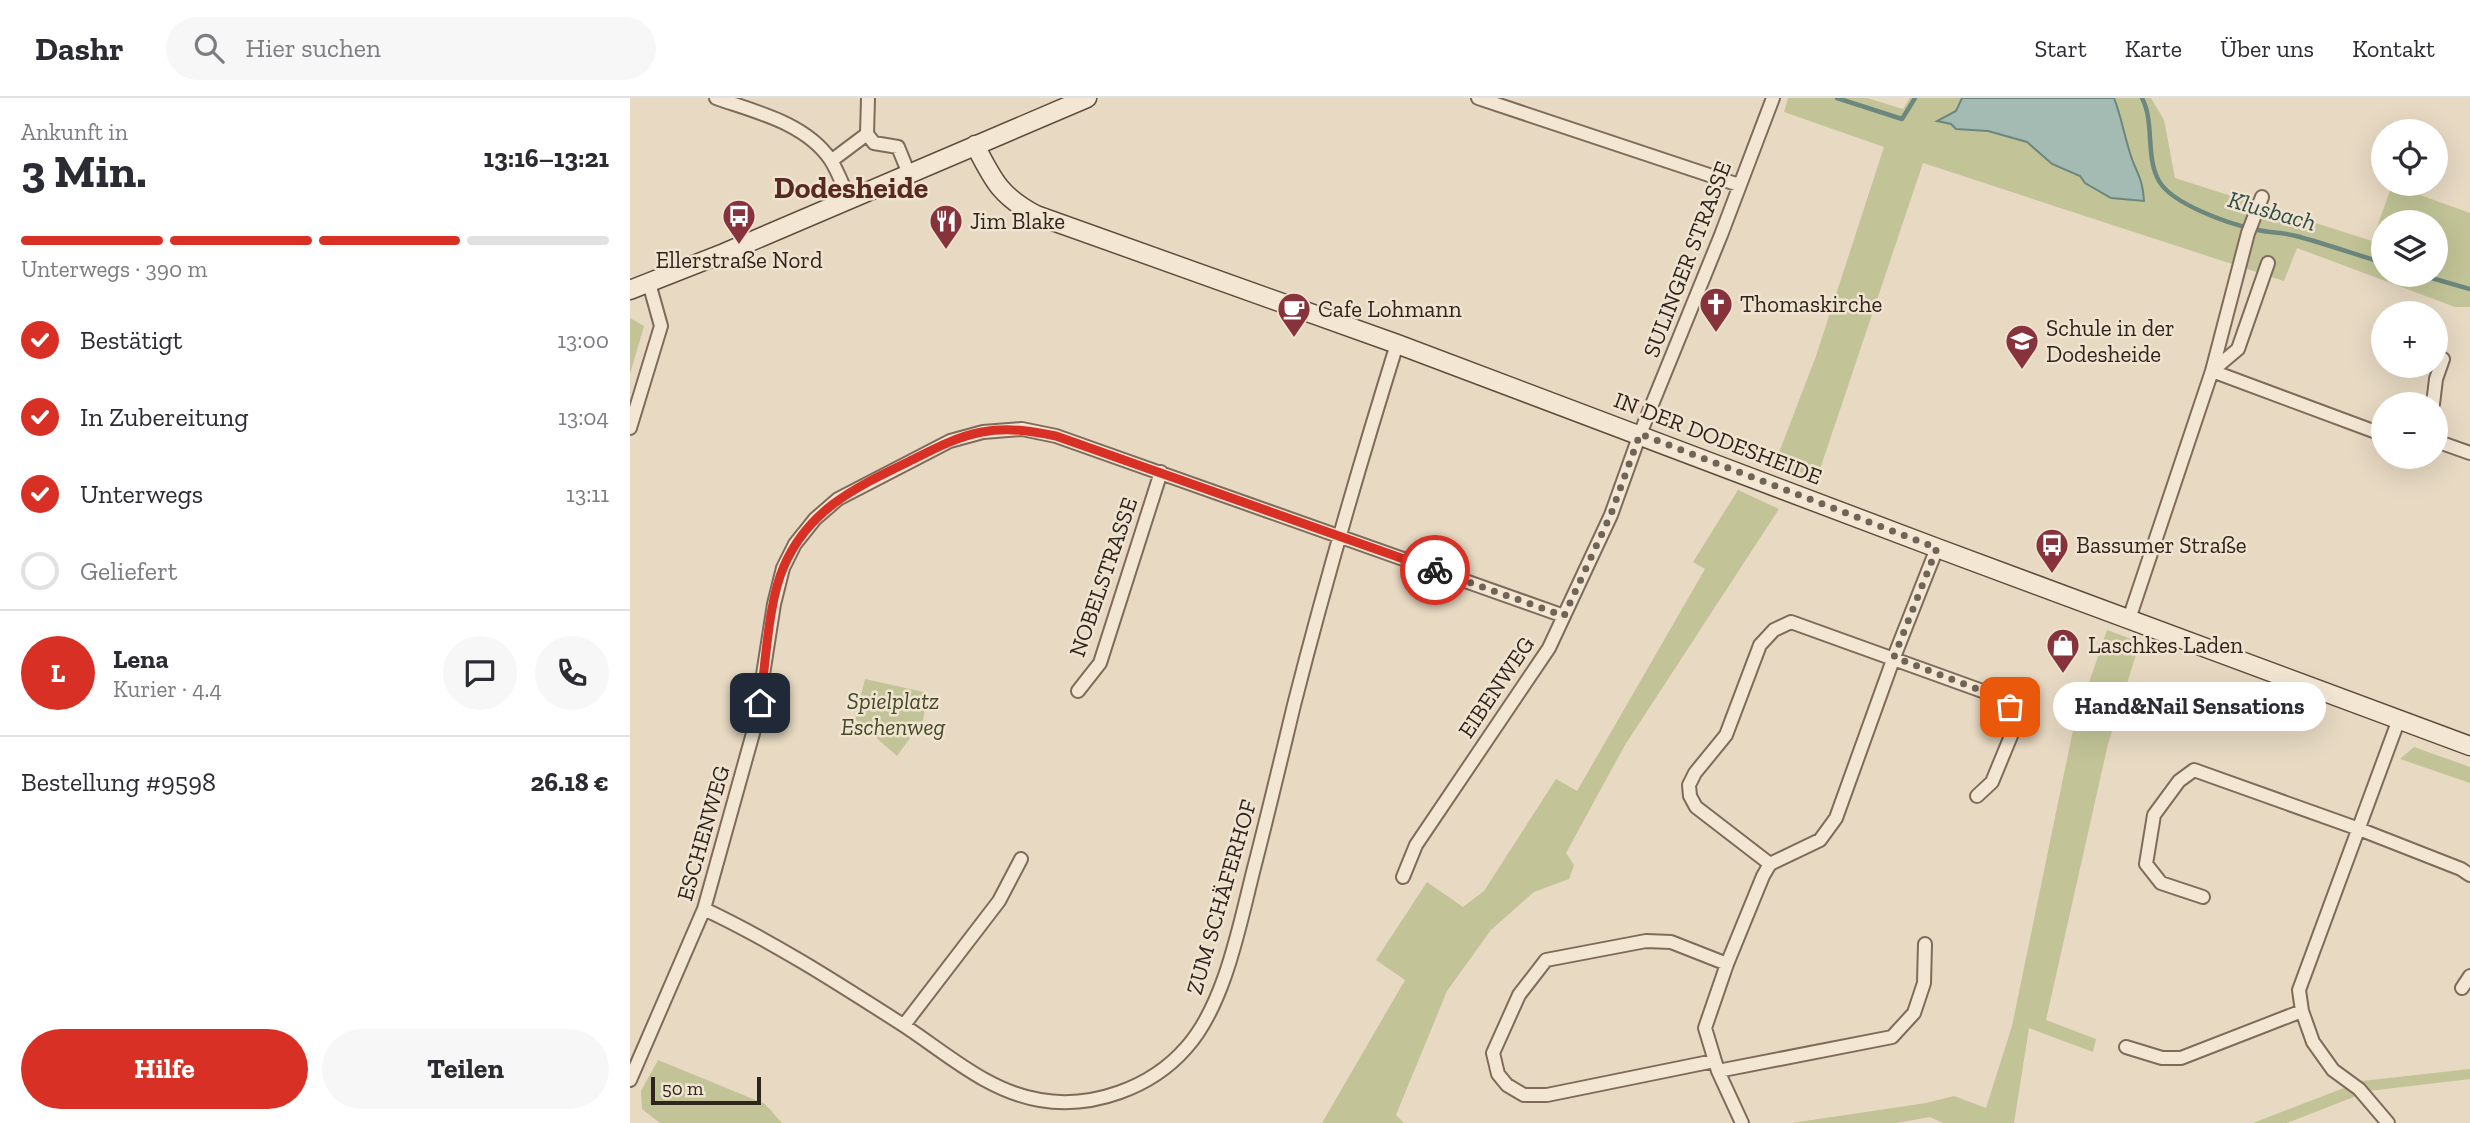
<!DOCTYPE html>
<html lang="de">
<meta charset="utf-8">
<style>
:root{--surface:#fff;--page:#f7f7f7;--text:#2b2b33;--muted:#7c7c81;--line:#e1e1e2;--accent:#d93025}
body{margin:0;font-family:"Zilla Slab",serif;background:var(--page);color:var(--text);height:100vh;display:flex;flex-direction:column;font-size:26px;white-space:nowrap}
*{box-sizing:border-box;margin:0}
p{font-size:23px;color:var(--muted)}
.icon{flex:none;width:38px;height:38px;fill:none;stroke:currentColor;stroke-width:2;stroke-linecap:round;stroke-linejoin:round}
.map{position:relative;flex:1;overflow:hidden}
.details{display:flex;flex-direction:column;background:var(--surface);width:630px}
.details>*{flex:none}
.fabs{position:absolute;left:1741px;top:21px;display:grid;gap:14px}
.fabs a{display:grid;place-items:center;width:77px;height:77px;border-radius:50%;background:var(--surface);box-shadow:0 7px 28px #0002;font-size:35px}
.scale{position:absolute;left:21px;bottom:18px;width:110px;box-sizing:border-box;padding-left:7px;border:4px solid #30251e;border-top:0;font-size:19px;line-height:24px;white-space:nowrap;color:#30251e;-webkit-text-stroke:5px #f0e4d0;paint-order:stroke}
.pin{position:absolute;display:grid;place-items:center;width:60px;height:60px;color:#fff;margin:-30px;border-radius:14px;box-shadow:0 4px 10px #0006}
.courier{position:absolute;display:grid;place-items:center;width:70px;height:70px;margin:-35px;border:5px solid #d93025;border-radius:50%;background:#fff;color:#222;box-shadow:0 2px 9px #0007}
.bubble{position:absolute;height:49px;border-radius:24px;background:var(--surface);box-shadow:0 7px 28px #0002;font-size:23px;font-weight:700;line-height:49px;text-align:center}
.overview em{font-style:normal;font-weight:700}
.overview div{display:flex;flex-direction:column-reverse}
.overview{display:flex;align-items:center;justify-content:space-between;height:119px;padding:0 21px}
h1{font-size:46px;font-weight:700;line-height:52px}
.bar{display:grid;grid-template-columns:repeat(4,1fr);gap:10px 7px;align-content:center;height:84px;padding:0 21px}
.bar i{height:9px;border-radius:5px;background:var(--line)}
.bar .current{background:var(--accent)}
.bar p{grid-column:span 4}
.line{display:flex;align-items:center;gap:18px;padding:0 21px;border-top:2px solid var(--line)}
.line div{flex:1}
.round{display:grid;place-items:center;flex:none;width:74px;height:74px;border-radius:37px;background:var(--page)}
ol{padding:0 21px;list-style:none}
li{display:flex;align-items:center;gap:21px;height:77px}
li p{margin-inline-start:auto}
li .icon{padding:7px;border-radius:50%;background:var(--accent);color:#fff;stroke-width:4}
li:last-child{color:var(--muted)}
li i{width:38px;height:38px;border:4px solid var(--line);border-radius:50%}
.action{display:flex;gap:14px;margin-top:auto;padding:14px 21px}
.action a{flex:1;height:80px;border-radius:42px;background:var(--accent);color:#fff;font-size:28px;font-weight:700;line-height:80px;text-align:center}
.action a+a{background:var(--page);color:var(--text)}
header{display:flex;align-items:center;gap:42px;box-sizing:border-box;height:98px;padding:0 35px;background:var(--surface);border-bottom:2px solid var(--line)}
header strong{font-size:33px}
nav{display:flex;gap:38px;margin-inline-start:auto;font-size:24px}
.search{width:490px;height:63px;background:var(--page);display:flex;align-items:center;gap:18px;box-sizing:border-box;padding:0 24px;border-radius:38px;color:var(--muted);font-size:26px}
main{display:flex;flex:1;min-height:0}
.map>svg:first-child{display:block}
</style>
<header>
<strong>Dashr</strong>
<div class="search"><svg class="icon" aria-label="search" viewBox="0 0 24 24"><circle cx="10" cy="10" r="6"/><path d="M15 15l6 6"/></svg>Hier suchen</div>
<nav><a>Start</a><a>Karte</a><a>Über uns</a><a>Kontakt</a></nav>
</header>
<main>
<section class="details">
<div class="overview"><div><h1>3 Min.</h1><p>Ankunft in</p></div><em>13:16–13:21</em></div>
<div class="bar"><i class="current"></i><i class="current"></i><i class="current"></i><i></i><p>Unterwegs · 390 m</p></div>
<ol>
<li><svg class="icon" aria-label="check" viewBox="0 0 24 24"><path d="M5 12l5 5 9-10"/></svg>Bestätigt<p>13:00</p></li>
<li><svg class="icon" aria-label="check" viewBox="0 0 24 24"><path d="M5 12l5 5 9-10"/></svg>In Zubereitung<p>13:04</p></li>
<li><svg class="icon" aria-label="check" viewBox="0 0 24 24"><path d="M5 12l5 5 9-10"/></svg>Unterwegs<p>13:11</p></li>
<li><i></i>Geliefert</li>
</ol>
<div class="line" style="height:126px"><b class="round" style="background:var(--accent);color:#fff">L</b><div><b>Lena</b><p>Kurier · 4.4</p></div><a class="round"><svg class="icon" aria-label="chat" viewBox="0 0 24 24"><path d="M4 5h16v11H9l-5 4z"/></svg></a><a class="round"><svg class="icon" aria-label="phone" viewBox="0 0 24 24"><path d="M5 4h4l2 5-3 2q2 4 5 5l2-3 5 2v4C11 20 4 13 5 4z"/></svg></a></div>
<div class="line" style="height:91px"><div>Bestellung #9598</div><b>26.18 €</b></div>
<div class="action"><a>Hilfe</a><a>Teilen</a></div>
</section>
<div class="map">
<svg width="1840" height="1025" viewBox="0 0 1840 1025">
<rect width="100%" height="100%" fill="#e7d9c2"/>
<path fill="#c2c497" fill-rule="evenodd" d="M1158,0H1237L1273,11L1280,0H1521L1534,22L1545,80L1742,143L1762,87L1840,115V209H1825L1667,150L1654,183L1293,65L1187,380L1145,365L1186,258L1254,49L1154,14ZM1754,124H1806V177H1754Z
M0,220L14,228L0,276Z
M1108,392L1149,411L995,647L936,755L944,767L939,781L904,794L861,832L817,893L766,1017L774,1025H692L775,882L746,862L797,784L833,809L854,793L926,681L947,693L1075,471L1063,464Z
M1477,532L1510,544L1478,646L1416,922L1466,941L1463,954L1399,930L1384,1025H1313L1300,1019L1266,1025H1162L1296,1005L1324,998L1356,1010L1382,928L1443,632Z
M235,581L298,595L293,622L267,658L225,621Z
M1784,649L1840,669V685L1770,661Z
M28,962L135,1006L152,1025H30L12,1011L11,993Z
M1840,971V981L1739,993L1657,1025H1623L1732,983Z"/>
<path fill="#a3bbb2" stroke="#6c877e" stroke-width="2" d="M1332,0H1484C1491,18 1494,36 1500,55C1506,75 1513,80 1514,103L1481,100L1455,85L1450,78L1422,66L1397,44L1358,33L1326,31L1321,26L1307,23L1326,13Z"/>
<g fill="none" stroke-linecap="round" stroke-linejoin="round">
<path stroke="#6c877e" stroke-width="4.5" d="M1207,0L1272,21L1285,0
M1512,0C1525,25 1515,58 1529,83C1542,106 1599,126 1624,131C1638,135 1652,134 1666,138C1696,146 1724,156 1754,165
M1791,177L1840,191"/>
<defs>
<path id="street" d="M86,0C126,14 175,25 200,61C208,73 213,88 219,101
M238,0L237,36L244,45L268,49L279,76
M848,0L1109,87
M201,63L237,36
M1638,165L1608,251L1582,273L1754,337
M1803,306L1806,281L1813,261
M0,330L31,228L19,185
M1806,343L1840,355
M1499,521L1582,273L1618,135L1632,99
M448,593L470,565L531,374
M1140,766L1066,709L1060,698L1059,687L1065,675L1096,637L1130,547L1144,532L1161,524L1369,599L1380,609L1384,621L1383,633L1362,684L1347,698
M773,779L786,747L919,550L981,417L1010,336L1091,137L1143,0
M1573,799L1531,785L1516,766L1524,717L1549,683L1564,672L1729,731L1831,771L1840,777
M74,811C142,843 206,884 270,925C314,953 356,993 410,1002C462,1011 521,990 556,950C595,907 610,825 624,770C638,716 651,661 664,607C695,485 730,365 767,246
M1832,890L1840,878
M274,927L369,803L391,761
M1496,949L1532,960H1551L1672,913
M1084,963L917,997H894L877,987L868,976L863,955L889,897L916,862L1016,843L1041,844L1097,866
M1088,973L1262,939L1284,915L1294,885L1295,846
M0,982L74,811L125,628L144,506L153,470L165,446L185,421L208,401L320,343L353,334L392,331L426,338L934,518
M1112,1025L1088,973L1075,930L1097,866L1133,778L1140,766L1190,742L1206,720L1264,559L1307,450
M1758,1025L1729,991L1703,972L1683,944L1672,913L1669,892L1769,621"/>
<path id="secondary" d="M345,47C363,82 370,98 406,117L767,246L1307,450L1840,648
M0,192L94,155L457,0"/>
</defs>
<use href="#street" stroke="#7f6b5b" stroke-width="16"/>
<use href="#secondary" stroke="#604d3f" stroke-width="21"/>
<use href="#street" stroke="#f3e7d4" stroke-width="12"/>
<use href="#secondary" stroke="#f3e7d4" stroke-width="18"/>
</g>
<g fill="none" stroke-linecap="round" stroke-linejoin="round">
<path stroke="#706457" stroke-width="7" stroke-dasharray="0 12.6" d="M805,472L934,518L981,416L1010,336L1307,450L1264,559L1368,599L1380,609"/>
<path stroke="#d93025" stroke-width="9" d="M130,605C136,564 138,504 154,468C179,411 225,390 278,364C302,352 325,339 352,334C378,329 401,333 426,338L805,472"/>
</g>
<defs>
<symbol id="bus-pin" viewBox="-11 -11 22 30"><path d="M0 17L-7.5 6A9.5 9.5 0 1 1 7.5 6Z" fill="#86333b" stroke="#f0e4d0"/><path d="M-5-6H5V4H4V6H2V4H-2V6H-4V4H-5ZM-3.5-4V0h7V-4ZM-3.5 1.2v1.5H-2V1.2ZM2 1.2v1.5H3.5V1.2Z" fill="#fff"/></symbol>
<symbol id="restaurant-pin" viewBox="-11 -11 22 30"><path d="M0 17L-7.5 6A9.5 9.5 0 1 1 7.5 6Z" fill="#86333b" stroke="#f0e4d0"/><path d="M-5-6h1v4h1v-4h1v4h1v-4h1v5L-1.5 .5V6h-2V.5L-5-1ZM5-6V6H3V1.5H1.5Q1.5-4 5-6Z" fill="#fff"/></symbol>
<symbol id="church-pin" viewBox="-11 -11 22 30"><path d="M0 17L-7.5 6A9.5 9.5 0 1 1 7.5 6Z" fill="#86333b" stroke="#f0e4d0"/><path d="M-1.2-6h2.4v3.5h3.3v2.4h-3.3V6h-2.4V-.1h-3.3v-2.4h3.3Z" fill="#fff"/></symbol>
<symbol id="cafe-pin" viewBox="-11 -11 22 30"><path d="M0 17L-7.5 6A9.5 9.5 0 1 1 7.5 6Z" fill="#86333b" stroke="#f0e4d0"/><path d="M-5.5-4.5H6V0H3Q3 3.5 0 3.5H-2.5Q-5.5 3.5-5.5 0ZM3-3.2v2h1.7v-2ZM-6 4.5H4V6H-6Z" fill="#fff"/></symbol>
<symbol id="school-pin" viewBox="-11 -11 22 30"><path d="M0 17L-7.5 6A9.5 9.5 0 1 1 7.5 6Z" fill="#86333b" stroke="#f0e4d0"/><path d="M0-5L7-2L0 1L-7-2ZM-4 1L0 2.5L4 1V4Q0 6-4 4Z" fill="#fff"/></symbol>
<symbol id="shop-pin" viewBox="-11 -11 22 30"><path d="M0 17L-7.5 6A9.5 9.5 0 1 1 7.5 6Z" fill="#86333b" stroke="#f0e4d0"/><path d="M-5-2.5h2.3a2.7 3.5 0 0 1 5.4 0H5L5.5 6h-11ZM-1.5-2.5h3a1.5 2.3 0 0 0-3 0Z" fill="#fff"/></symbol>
</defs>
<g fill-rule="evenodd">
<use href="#bus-pin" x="90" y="99" width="38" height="52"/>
<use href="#restaurant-pin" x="297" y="104" width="38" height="52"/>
<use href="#church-pin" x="1067" y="187" width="38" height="52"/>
<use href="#cafe-pin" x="645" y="192" width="38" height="52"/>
<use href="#school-pin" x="1373" y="224" width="38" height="52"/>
<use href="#bus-pin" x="1403" y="428" width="38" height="52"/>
<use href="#shop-pin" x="1414" y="528" width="38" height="52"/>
</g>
<g text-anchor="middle" stroke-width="5" stroke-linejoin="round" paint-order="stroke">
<g font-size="23" fill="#30251e" stroke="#f0e4d0" text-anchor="start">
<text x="340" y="131">Jim Blake</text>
<text x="109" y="170" text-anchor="middle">Ellerstraße Nord</text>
<text x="1110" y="214">Thomaskirche</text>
<text x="688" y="219">Cafe Lohmann</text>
<text x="1416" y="238">Schule in der<tspan x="1416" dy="26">Dodesheide</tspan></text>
<text x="1446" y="455">Bassumer Straße</text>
<text x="1458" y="555">Laschkes Laden</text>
</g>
<g font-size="23" fill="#30251e" stroke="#f0e4d0">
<text transform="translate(1057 161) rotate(-69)" y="8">SULINGER STRASSE</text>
<text transform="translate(1088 340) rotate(21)" y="8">IN DER DODESHEIDE</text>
<text transform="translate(473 479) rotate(-71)" y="8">NOBELSTRASSE</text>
<text transform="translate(866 589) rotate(-56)" y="8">EIBENWEG</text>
<text transform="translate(73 735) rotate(-74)" y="8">ESCHENWEG</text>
<text transform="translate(591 799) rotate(-74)" y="8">ZUM SCHÄFERHOF</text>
</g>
<g font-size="23" font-style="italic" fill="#444a27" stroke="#f0e4d0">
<text x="263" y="611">Spielplatz<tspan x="263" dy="26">Eschenweg</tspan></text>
</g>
<g font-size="24" font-style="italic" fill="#2f4e4a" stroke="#f0e4d0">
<text transform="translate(1642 113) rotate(16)" y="8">Klusbach</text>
</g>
<g font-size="30" font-weight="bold" fill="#582922" stroke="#f0e4d0">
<text x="221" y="100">Dodesheide</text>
</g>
</g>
</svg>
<div class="fabs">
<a><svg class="icon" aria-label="locate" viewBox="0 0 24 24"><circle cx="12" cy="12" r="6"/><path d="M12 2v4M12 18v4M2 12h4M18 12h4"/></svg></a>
<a><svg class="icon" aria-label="layers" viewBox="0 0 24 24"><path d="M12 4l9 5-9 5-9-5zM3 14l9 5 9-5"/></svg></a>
<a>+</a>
<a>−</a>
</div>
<div class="scale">50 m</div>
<div class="pin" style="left:1380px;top:609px;background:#ea580c"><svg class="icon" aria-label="bag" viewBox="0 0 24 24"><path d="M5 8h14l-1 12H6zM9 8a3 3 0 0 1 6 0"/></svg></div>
<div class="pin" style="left:130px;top:605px;background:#1f2937"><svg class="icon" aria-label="home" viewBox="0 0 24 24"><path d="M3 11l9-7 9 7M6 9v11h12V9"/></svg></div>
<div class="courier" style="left:805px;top:472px"><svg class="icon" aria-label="bike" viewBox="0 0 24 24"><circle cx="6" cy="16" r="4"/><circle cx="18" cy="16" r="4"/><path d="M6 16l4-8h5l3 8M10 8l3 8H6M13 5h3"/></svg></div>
<div class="bubble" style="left:1423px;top:584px;width:273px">Hand&amp;Nail Sensations</div>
</div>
</main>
